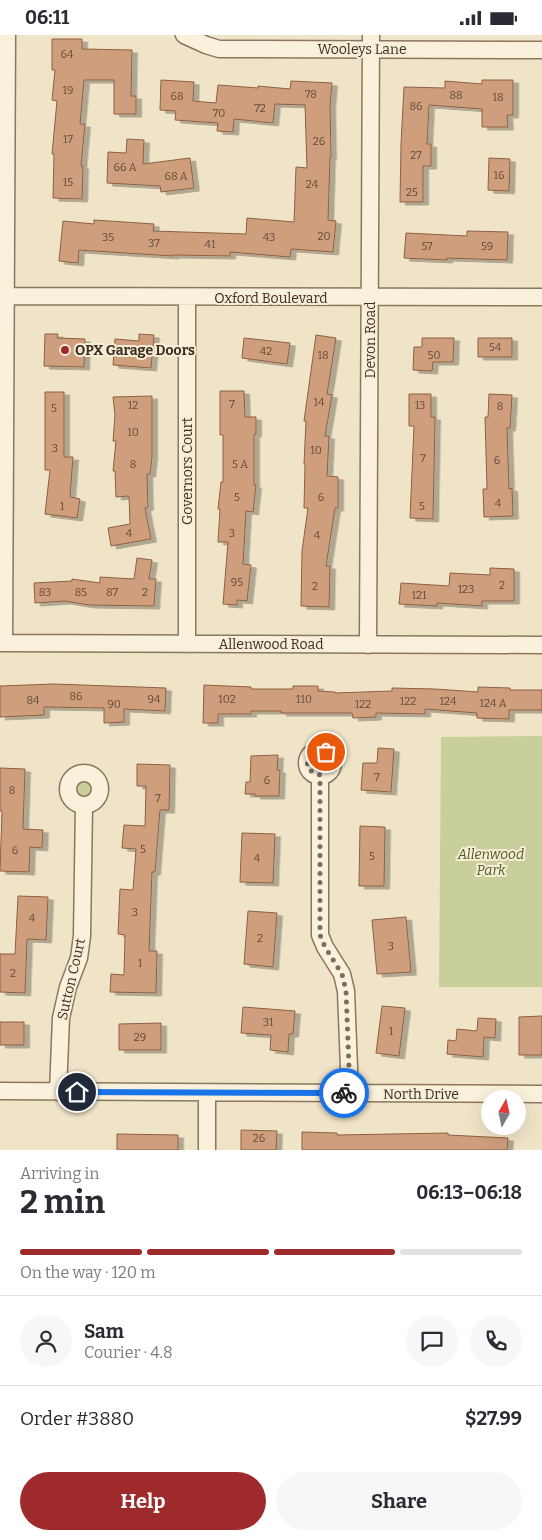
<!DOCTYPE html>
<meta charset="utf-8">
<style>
:root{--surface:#fff;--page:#f7f7f7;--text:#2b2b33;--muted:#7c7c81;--line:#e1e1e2;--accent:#9e2a2b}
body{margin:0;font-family:Bitter,serif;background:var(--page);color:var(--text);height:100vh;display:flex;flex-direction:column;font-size:19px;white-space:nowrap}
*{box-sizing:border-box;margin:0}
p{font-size:16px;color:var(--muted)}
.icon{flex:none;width:28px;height:28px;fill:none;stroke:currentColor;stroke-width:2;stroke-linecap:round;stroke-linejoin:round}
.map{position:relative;height:1115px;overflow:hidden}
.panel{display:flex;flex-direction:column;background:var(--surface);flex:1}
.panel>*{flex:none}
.needle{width:32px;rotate:9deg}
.tools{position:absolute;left:481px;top:1055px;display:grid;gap:10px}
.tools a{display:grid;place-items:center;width:45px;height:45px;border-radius:50%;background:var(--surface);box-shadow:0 5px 20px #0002;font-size:25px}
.pin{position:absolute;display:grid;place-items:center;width:42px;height:42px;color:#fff;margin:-21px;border:2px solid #fff;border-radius:50%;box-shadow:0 1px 5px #0007}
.courier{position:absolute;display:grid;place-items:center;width:50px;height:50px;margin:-25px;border:4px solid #1a73e8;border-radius:50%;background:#fff;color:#222;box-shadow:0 1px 6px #0007}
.summary em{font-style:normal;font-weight:700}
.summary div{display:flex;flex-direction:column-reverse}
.summary{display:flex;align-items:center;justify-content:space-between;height:85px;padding:0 20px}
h1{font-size:32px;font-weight:700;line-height:38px}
.bar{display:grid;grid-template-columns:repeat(4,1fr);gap:8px 5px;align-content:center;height:60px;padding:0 20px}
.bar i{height:6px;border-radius:4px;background:var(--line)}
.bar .current{background:var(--accent)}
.bar p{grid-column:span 4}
.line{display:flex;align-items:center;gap:12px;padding:0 20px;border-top:1px solid var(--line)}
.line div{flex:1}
.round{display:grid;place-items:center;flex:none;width:52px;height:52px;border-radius:26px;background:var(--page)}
.cta{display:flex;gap:10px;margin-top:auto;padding:10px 20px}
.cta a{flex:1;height:58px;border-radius:30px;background:var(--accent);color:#fff;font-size:20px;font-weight:700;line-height:58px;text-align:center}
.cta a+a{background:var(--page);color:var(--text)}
.status{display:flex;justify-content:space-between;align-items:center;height:35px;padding:0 25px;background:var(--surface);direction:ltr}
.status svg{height:14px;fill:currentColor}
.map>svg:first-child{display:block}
</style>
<div class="status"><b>06:11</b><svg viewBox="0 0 49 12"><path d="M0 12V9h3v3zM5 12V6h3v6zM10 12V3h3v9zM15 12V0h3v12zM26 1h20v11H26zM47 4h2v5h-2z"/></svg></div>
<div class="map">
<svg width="542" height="1115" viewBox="0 0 542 1115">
<defs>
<filter id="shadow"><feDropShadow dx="5.5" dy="3" stdDeviation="0" flood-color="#0004"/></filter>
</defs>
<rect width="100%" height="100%" fill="#f0e4c8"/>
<path fill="#c9cf9b" d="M542,701V952H439L441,702Z
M308 727a12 12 0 1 1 24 0a12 12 0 1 1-24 0Z
M68 754a16 16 0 1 1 32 0a16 16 0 1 1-32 0Z"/>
<path fill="#cf9f7d" stroke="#8d5f41" filter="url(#shadow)" d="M52,4H82V14L132,15L131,61H136V79H114V45H84L80,89H85L81,131H83L82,164L53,163L54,119H52L57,66L52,65L55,35H52Z
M161,45L194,47L193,66L216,68L218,50L258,53V51L290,54L291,46L332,48L330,71L331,122H330L328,185L336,186L333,217L291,214L290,222L230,217V221L173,220V221L79,215L78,228L59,226L63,186L94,189V185L154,189L153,196L246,199L247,183L294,187L296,132L307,133L305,70L275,69L273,88L234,84L233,97L217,96L218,88L175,85L176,76L160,75Z
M482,45H513V80H507L508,92H482V74L429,70L427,109H431V131H423V167H400L401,109L404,52L445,53V46L482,49Z
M127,104L144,105L143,129L190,123L194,153L161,157L160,151L107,148L108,117L126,118Z
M489,123L510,124L509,156L488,155Z
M467,196L508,197L507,225L447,223V225L404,223L406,198L467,201Z
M45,299H58L57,303L85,304L84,332L44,331Z
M139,299L154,300L151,333L113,330L115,304L139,306Z
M316,300L336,303L327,359L332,360L325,401H329L327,441L338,442V473H335L326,531H330L329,572L301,571L302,516L308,473H304L305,429H304L306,386H304Z
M244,303L290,308L287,329L242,323Z
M422,303H454L453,327H433L432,336L413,335L414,312H422Z
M478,303H512V322H478Z
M220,356H244L245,382H256V399H254V450H256L253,477L246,476L243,529L251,530L247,566L237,565V570L223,569L228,507H218L220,474H218L221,447H223V400H220Z
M45,357H64V422H73L70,462L80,464L77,483L45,479L50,435H45Z
M409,359H431V382H435L433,484L410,483L414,391H409Z
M489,359L512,360L510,393H507L509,454L512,453L513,481L484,482L483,454H487L485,382H488Z
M152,361V422L150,439H147L148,472L145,473L151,504L111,511L108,493L130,489L129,461L116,462L115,436H113L116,406H113L115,380L113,362Z
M137,523L152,525L149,544H156L154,571L89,570L65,566L35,568L34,548L72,546V544L100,548V542L134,544Z
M490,533L514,534V566H482V571L437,568V571L399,569L401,548L449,551L450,538L490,540Z
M54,649L166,653L165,676L124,674V687L104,688V673L44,672V680L0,682V651Z
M204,650L251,652V654H293V651H318V656L335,657V658L392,656V653L435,654L478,657V652L510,653V655H542V675H509V684L477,683V678L425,674V679L376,678V682L353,683L352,678H281V676H251V679H218V688H203Z
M378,713L394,714L391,757L361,755L363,728H377Z
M278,720L277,735H280L279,761H255V759H245L246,747H250L251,721Z
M137,729L170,730L169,775H160L155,837H152L149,916H157L156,958L110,957L111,939L124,940L125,900L118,899L120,854L133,855L136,814L122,813L124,790L145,791L146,751H137Z
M0,733L25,734L23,794L43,795L42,813L30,812L29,837L0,836L2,776H0Z
M360,791L385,792L384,851H359Z
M242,798L275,799L273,848L240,847Z
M18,861L48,862L46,905L27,904L25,958L0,957V919H15Z
M248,876L277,878L273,932L244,929Z
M406,882L411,937L377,939L372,885Z
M382,971L405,973L399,1021L376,1018Z
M243,972L295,976L293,999H289L288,1017L270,1015L271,1000L241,998Z
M542,981V1020H519V982Z
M478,983L496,984L495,1003L484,1002L483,1022L447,1019L448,1005L456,1006L457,994L477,996Z
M0,987H24V1010H0Z
M161,988V1015H119V989Z
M241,1095L277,1096L276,1115H241Z
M302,1097L337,1098V1100L448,1098V1100L508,1103L507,1115H302Z
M117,1099L178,1100V1115H117Z"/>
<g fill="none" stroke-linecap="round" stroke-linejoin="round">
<defs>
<path id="street" d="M184,0L206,10L219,14L542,15
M0,261L542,262
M187,262V609
M0,608L542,610
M4,608L7,0
M368,610L371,0
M307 728a13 13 0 1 1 26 0a13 13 0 1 1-26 0Z
M68 754a16 16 0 1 1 32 0a16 16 0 1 1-32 0Z
M320,740V900L325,912L342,939L346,956L350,1059
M0,1056L542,1059
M58,1057L61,983L68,952L79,923L82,901L84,770
M207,1115V1058"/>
</defs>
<use href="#street" stroke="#8d765c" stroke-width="19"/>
<use href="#street" stroke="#faf1dc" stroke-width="16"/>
</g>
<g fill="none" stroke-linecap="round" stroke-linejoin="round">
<path stroke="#7c6e5b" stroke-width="5" stroke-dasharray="0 9" d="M326,717L318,715L312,718L307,727L309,735L320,740V900L325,912L342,939L346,956L350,1058H344"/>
<path stroke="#1a73e8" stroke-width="6" d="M77,1057L344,1058"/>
</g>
<circle fill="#9e2a2b" stroke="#f7eed8" stroke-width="2" cx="65" cy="315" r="5"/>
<g text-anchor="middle" stroke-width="4" stroke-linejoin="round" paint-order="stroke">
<g font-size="11" fill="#624a37">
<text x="67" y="23">64</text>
<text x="68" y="59">19</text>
<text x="311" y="63">78</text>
<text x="456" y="64">88</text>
<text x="177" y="65">68</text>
<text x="498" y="66">18</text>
<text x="416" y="75">86</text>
<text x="260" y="77">72</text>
<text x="219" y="82">70</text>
<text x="68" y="108">17</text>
<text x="319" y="110">26</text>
<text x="416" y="124">27</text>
<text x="125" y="136">66 A</text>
<text x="499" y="144">16</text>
<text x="176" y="145">68 A</text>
<text x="68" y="151">15</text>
<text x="312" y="153">24</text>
<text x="412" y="161">25</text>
<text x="324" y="205">20</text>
<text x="108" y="206">35</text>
<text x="269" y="206">43</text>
<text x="154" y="212">37</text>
<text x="210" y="213">41</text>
<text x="427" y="215">57</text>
<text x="487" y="215">59</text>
<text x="495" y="316">54</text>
<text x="266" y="320">42</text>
<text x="323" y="324">18</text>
<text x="434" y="324">50</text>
<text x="319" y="371">14</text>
<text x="232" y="373">7</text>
<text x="133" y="374">12</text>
<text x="420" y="374">13</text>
<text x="500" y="375">8</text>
<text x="54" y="377">5</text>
<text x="133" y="401">10</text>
<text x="55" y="417">3</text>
<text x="316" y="419">10</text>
<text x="423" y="427">7</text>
<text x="497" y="429">6</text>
<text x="133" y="433">8</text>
<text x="240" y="433">5 A</text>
<text x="237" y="466">5</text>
<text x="321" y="466">6</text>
<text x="498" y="472">4</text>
<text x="62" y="475">1</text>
<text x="422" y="475">5</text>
<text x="129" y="502">4</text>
<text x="232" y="502">3</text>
<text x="317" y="504">4</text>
<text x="237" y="551">95</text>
<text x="502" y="554">2</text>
<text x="315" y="555">2</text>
<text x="466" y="558">123</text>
<text x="45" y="561">83</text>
<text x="81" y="561">85</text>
<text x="112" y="561">87</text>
<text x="145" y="561">2</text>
<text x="419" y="564">121</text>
<text x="76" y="665">86</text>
<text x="154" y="668">94</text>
<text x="227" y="668">102</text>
<text x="304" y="668">110</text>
<text x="33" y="669">84</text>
<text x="408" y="670">122</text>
<text x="448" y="670">124</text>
<text x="493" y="672">124 A</text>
<text x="114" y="673">90</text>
<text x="363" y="673">122</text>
<text x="377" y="746">7</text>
<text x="267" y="749">6</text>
<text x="12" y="759">8</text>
<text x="158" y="767">7</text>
<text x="143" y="818">5</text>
<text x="15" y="819">6</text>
<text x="372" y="825">5</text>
<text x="257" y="827">4</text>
<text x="135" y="881">3</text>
<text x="32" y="887">4</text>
<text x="260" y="907">2</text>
<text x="391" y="915">3</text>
<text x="140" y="932">1</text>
<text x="13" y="942">2</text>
<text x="268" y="991">31</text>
<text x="391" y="1000">1</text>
<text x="140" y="1006">29</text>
<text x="259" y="1107">26</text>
</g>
<g font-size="14" fill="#3d2e20" stroke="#f7eed8">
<text x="362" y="19">Wooleys Lane</text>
<text x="271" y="268">Oxford Boulevard</text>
<text transform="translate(370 305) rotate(-90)" y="5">Devon Road</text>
<text transform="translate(187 436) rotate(-90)" y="5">Governors Court</text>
<text x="271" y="614">Allenwood Road</text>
<text transform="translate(71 944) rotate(-77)" y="5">Sutton Court</text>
<text x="421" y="1064">North Drive</text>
</g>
<g font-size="14" font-weight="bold" fill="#3d2e20" stroke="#f7eed8" text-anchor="start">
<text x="75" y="320">OPX Garage Doors</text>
</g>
<g font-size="14" font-style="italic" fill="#4d5a26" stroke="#f7eed8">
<text x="491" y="824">Allenwood<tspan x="491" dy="16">Park</tspan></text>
</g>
</g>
</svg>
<div class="tools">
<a><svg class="needle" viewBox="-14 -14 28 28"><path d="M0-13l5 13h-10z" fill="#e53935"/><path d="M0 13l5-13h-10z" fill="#7c7c81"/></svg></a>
</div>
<div class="pin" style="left:326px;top:717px;background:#ea580c"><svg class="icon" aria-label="bag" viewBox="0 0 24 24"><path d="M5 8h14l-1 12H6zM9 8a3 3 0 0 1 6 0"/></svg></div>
<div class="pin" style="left:77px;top:1057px;background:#1f2937"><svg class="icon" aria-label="home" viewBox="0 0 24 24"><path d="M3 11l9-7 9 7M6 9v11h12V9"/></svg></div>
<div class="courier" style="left:344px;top:1058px"><svg class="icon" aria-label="bike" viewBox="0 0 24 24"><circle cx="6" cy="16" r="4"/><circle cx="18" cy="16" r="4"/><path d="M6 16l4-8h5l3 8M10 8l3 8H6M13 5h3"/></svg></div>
</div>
<section class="panel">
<div class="summary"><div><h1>2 min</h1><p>Arriving in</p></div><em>06:13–06:18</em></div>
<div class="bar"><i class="current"></i><i class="current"></i><i class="current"></i><i></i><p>On the way · 120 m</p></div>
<div class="line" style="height:90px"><a class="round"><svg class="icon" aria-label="person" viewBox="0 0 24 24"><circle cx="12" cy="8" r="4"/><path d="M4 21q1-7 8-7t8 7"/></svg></a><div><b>Sam</b><p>Courier · 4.8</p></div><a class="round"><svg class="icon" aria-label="chat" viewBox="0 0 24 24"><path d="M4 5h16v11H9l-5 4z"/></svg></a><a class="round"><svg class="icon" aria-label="phone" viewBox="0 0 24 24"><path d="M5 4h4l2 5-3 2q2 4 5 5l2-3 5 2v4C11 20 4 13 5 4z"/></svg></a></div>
<div class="line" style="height:65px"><div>Order #3880</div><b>$27.99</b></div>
<div class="cta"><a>Help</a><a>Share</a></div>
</section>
